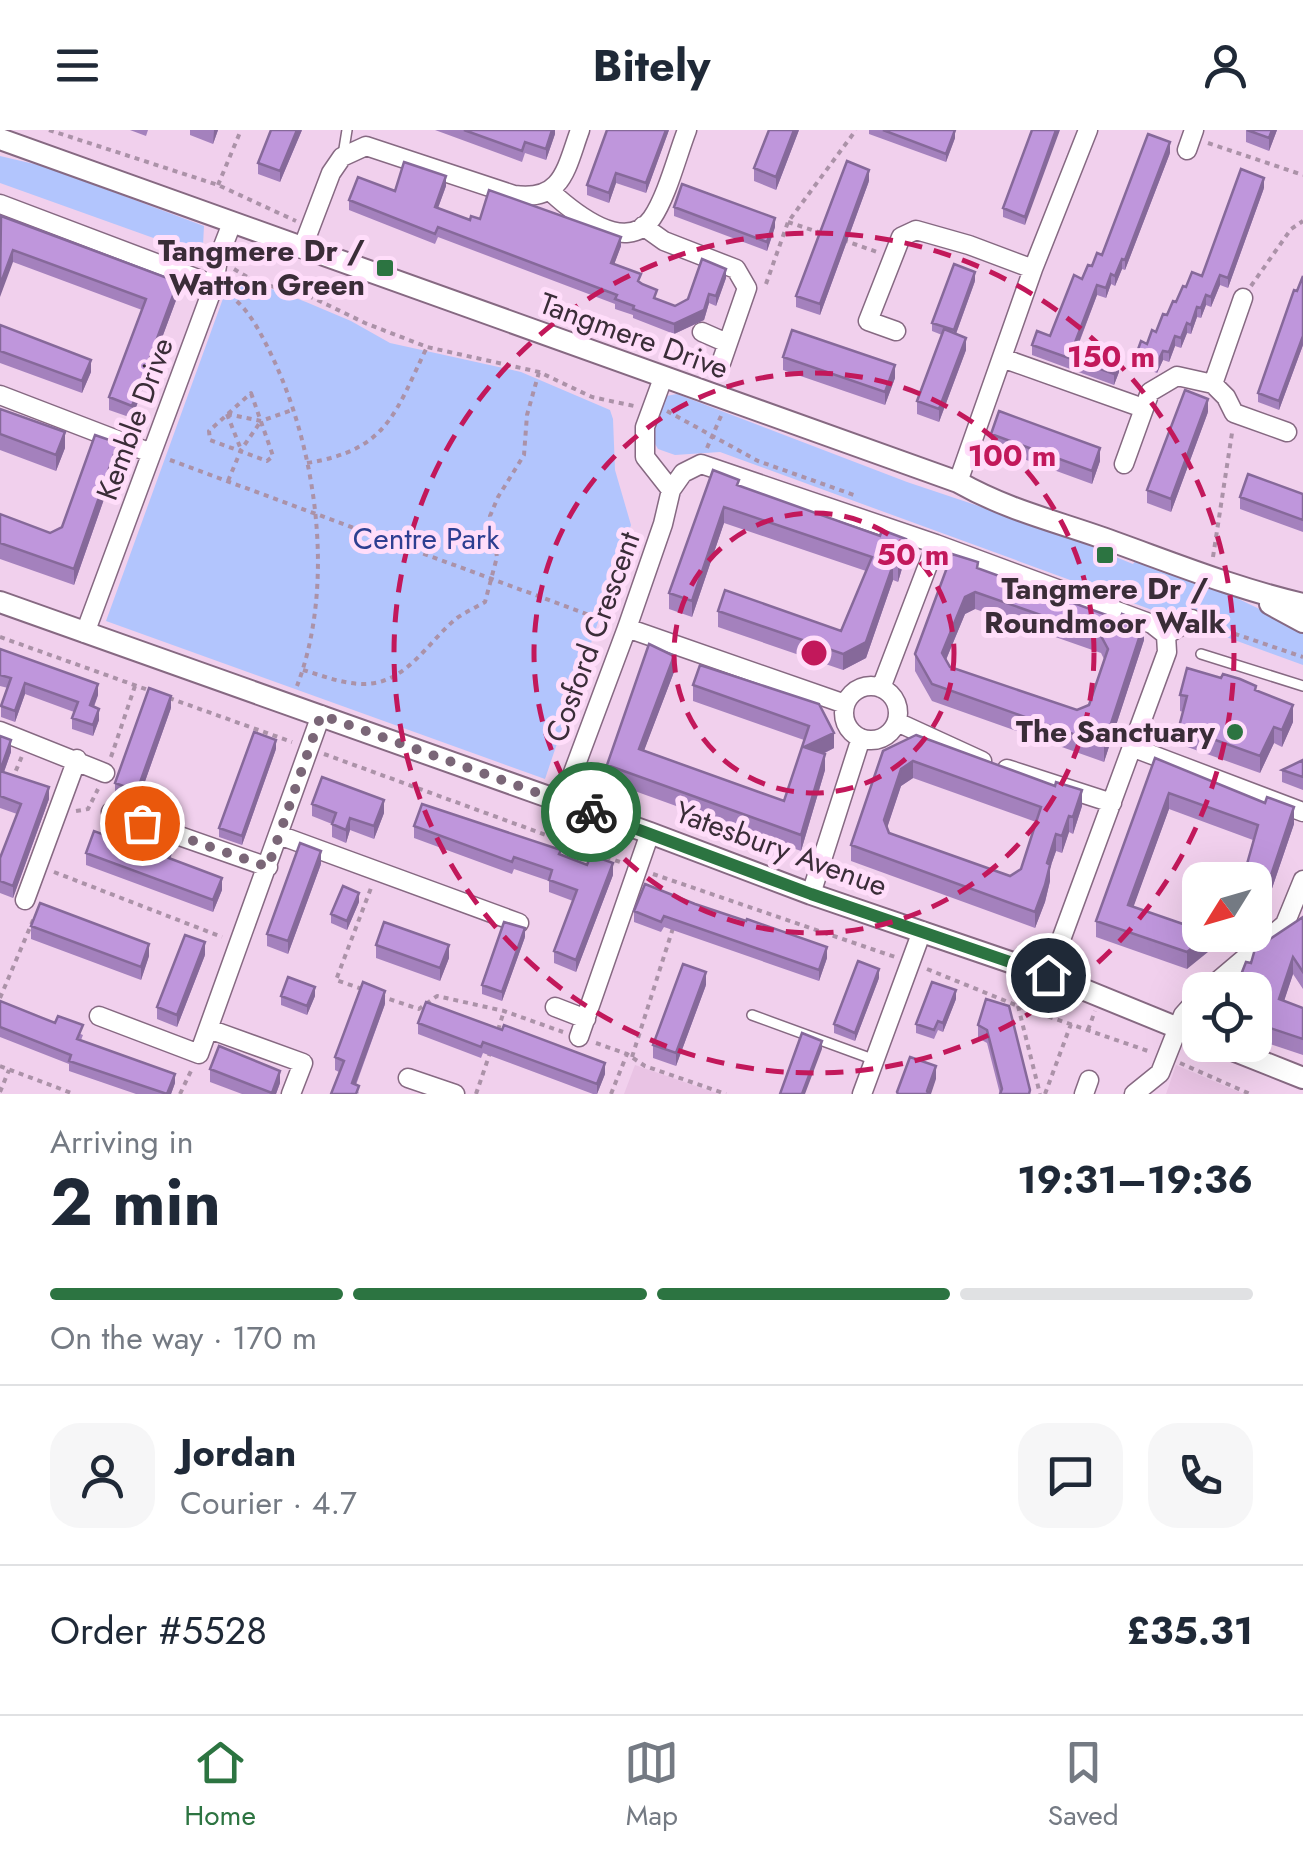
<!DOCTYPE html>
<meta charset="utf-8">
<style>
:root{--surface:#fff;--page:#f6f6f7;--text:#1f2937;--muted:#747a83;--line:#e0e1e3;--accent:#2c7441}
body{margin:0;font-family:Jost,sans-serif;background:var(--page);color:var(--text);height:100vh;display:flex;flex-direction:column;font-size:38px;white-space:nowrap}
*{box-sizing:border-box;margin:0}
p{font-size:32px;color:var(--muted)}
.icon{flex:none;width:55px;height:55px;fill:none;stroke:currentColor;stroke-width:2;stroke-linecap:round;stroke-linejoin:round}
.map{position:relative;height:964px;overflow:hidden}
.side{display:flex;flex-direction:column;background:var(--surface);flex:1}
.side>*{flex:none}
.needle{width:65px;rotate:233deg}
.tools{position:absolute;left:1182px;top:732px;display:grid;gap:20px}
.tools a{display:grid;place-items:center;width:90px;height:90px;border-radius:20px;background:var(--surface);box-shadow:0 10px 40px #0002;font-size:50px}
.pin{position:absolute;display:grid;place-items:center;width:85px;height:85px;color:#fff;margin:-42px;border:5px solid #fff;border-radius:50%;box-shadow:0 2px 10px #0007}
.courier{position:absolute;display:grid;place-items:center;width:100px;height:100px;margin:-50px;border:8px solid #2c7441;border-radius:50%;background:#fff;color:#222;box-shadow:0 2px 12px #0007}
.head em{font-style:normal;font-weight:700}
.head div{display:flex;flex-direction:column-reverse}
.head{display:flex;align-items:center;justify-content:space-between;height:170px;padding:0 50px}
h1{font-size:65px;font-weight:700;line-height:75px}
.bar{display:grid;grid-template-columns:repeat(4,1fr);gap:15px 10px;align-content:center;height:120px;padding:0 50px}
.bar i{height:12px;border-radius:8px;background:var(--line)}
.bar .on{background:var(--accent)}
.bar p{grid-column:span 4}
.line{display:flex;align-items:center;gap:25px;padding:0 50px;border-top:2px solid var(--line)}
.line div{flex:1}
.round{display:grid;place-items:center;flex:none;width:105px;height:105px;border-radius:30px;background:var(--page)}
header{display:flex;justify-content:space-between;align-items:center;height:130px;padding:0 50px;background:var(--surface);font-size:45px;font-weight:700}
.menu{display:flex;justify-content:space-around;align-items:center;height:140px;border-top:2px solid var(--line);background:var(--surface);font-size:28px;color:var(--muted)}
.menu a{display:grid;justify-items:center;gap:5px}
.menu .on{color:var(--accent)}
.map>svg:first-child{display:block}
</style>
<header><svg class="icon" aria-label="menu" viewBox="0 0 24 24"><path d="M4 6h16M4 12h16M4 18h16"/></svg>Bitely<svg class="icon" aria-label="person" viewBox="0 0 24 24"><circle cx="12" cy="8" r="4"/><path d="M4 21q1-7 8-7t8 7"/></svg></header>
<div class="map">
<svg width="1303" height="964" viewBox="0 0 1303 964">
<rect width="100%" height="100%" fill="#f1d0ed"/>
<path fill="#e9c3e4" d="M635,935L719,964H624Z
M1176,935L1244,964H1166Z"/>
<path fill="#b2c5fd" d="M0,26L47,37L204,96L203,115L198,121L187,120L0,53Z
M229,152L272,159L306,172L351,191L390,213L521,242L610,280L613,289L615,340L631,395L545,649L106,491Z
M677,264L907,352L1101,417V421L1133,434L1136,430L1224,462L1303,500V535L720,322L675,325L658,319L651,307L666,266Z"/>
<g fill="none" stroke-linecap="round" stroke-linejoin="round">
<defs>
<path id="service" d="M343,25L347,0
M1201,524L1303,556
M752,885L875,930"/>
<path id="minor" d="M1187,20L1194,0
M551,62C573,82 626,126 652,88C667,66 677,26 687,0
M0,74L214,155
M643,96L664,111L736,139L747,158L721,233
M302,119L331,43L342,27L366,16L514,65C563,72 566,38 580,0
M1243,168L1213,254L1226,267L1234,283L1287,302
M896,201L868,191L901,107L916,100L969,115L1033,139
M702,202L727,213
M1002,228L1143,278
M663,248L645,297V327L671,360
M0,265L151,323
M1124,334L1150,262L1177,246L1213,254
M958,352L1033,139L1088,0
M627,498L845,574
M85,503L214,155L218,129L232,93
M1166,505L1192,489
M844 583a27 27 0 1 1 54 0a27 27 0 1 1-54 0Z
M881,558L936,414
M897,592L982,631
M0,601L105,643
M1134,618L1303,682
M1007,639L1112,673
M562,672L627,498L663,394L671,360L683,343L701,334L936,414L1152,494L1166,505L1167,522L1048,845
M111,682L268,737
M279,705L519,793
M811,764L861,608
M25,770L77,629
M1207,860L1285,794L1303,750
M555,877L586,889
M99,886L199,924L321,585
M209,899L303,933L291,964
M579,907L650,703
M408,948L455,964
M862,964L922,801
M1084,964L1089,950
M1134,964L1160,943L1183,885L1200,866"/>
<path id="tertiary" d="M0,9L958,352C1006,379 1048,389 1100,407C1168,431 1233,458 1303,474
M0,472L650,703L811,764L1048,845L1200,907
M1270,474L1303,492
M1220,915L1303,948"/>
</defs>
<use href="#service" stroke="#866982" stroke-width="12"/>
<use href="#minor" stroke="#866982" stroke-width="21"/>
<use href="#tertiary" stroke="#866982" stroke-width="24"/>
<path stroke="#ab92a8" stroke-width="4" stroke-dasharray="5 5" stroke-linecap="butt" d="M49,0L218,55L296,91
M1208,13L1303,45
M218,55L241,0
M788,92L824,104
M843,110L877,122
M234,139L257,153L305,164L365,193L427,217L539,242L592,267L634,276
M766,154L788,92L856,0
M1251,156L1291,99L1303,91
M229,165C248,178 259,200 269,220C317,317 336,454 297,556
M251,263L273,326L267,331L210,310L209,301Z
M667,281L758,331L854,365
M227,284L261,291L295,279
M227,284L240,317
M707,318L721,286
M170,330L611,493
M307,333C388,320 395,283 427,217
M228,351L241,320L261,291
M1213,427L1232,303
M1206,494L1303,527
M0,507L151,561
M303,540C323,546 343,554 364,554C407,554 429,510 457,488C466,482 476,477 485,472L497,427L490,386L498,367L524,325L527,285L539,242
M169,568L292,612
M324,624L620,732
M111,627L135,556
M12,650L22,626
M76,681L88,679L98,659
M54,742L222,807
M653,744L895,827
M927,839L1018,876L1148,921
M362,859L336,850L371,758
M380,866L419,879L437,866L504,881L563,902
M0,868L34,788
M1018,876L1040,964
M498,900L504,881
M1088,900L1095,881
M596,913L627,924L645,936L726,964
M632,927L673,798
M1180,933L1250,964
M0,936L74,964
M0,962L9,940
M180,964L191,941
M476,964L490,923
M611,964L627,924
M1045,964L1071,894"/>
<use href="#service" stroke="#fff" stroke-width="9"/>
<use href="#minor" stroke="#fff" stroke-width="18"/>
<use href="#tertiary" stroke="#fff" stroke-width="20"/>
</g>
<path fill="#a481bd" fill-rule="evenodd" d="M130,0H148L146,6Z
M190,0H218L213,14L190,5Z
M302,0L280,52L258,44V33Z
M435,0H555V4L546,30L525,23L522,32Z
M669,0L646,63L616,53L609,73L587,65V55Z
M799,0L776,60L754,51V38Z
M869,0H955V8L946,32L869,4Z
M1032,0L1025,95L1003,87V78Z
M1246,0H1277L1269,21L1246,12Z
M1170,23L1125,140L1122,139L1115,156L1111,154L1106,168L1097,165L1078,216L1119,242L1114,255L1032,225V215L1050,206L1082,149L1102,125Z
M869,51L820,185L796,177V166Z
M446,56L438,78L470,90L480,89L621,116L614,134L641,153L657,169L675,176L726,148L716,176L709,173L704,190L674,204L633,188V185L615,179V174L438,107L435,114L349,80V70L395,61Z
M1264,58L1228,158L1220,155L1211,177L1206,175L1201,188L1197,187L1191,204L1187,203L1181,218L1175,216L1169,232L1163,230L1157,243L1136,235V225L1156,202L1176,172L1202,146Z
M674,77L775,97L767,121L674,86Z
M0,88L178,165L132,288L109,280V267L142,180L13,132Z
M1303,146V215L1279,280L1258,272V263Z
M975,151L956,204L966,220L939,292L917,284V271L942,205L932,201V193Z
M0,195L91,242L82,263L0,233Z
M783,227L895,248L885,275L783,240Z
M0,279L65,318L56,341L0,320Z
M1208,282L1171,382L1147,373V360Z
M991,304L1100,331L1092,354L991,317Z
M118,329L74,455L0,429V384L50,403L62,397Z
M739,355L906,425L898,452L893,450L866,528L843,540L718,497V481L841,501L866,441L724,393L692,487L669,479V463Z
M1303,364V402L1240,379V367Z
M978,438L1144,510L1104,632L932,571L915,541V524ZM975,479L1101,523L1104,529L1089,575L1077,580L950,537L946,530L965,484Z
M0,519L98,565L94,577L99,590L93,606L72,599V588L74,582L25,564L15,592L1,587V576L8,558L0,556Z
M674,542L644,620L784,671L804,610L693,571V555L819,574L834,618L823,624L825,640L801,721L607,651V635Z
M1256,561L1293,592L1282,617L1274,613L1260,643L1179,614V597L1183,582L1180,581V565Z
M171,578L137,674L115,666V653Z
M0,606L11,622L4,642L49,669L13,768L0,763V728L17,684L0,678Z
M276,619L242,715L219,707V698Z
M883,621L1082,676L1073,704L1069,702L1062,723L1056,721L1050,738V751L1045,772L1035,798L851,731V715ZM913,648L1036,692L1021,739L1010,746L889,703L887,698L901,656Z
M1155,628L1294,694L1267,773L1245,741L1253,710L1169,679L1133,777L1183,794L1200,779L1187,839L1096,807V791Z
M1303,630V660L1282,652V640Z
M312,674L384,683L374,709L350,700L346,713L332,707V694L312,686Z
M414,696L561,725L613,745L576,842L554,833V821L573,771L549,762V751L514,739L512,744L414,708Z
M121,711L174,718L170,729L222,760L213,782L86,735V723Z
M321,734L288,824L267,816V804Z
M645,754L827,828L819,851L664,797L661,802L634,792V781Z
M359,772L347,800L331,793V784Z
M1303,787V859L1293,844L1284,871L1303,878V925L1255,909V860L1251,833Z
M31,796L149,826L141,850L31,809Z
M525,807L502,871L482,864V855Z
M376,815L449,828L440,851L376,828Z
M205,825L177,897L157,889V877Z
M879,848L855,911L834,903V894Z
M706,855L676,936L653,928V915Z
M281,866H315L307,885L281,875Z
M956,869L943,902L938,900L934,909L916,903V894Z
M986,869L1030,964H1000L987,913L978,908V895Z
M0,871L83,905L81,910L175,953L171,964H136L69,941V934L0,907Z
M385,874L356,955L359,964L339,942L335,940V927Z
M418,893L605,944L597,964H593L483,923L481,928L418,904Z
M210,939L280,953L276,964H242L210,952Z"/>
<path fill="#86699a" d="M214,0H218L213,14Z
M297,0H302L280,52V41Z
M552,0H555V4L546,30V19Z
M666,0H669L646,63V53Z
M794,0H799L776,60V47Z
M955,0V8L946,32V24Z
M1056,0H1060L1025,95V87Z
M1272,0H1277L1269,21V8Z
M1170,12V23L1125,140V130Z
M869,40V51L820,185V174Z
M616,43V53L609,73V63Z
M446,46V56L435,86V77Z
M1264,48V58L1228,158V148Z
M775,88V97L767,121V112Z
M621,107V116L611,143V133Z
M13,120V132L0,167V155Z
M1122,129V139L1115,156V146Z
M726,139V148L716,176V166Z
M975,142V151L954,209V200Z
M1111,144V154L1106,168V158Z
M1220,145V155L1211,177V167Z
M178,152V165L132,288V276Z
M1097,155V165L1074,225V215Z
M709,164V173L704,190L674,204V194Z
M1206,165V175L1201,188V178Z
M1197,177V187L1191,204V195Z
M1187,193V203L1181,218V208Z
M1175,206V216L1169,232V222Z
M1303,206V215L1279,280V271Z
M966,208V220L939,292V279Z
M1163,221V230L1157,243V233Z
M91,230V242L82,263V251Z
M1119,232V242L1114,255V244Z
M895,235V248L885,275V262Z
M1208,269V282L1171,382V369Z
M65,302V318L56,341V325Z
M118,313V329L74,455V439Z
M1100,318V331L1092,354V341Z
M724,377V393L692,487V471Z
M906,409V425L898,452V436Z
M893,435V450L866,528L843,540V524Z
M975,462V479L965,484L942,539V523L965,467Z
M1144,493V510L1104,632V615Z
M674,526V542L639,634V619Z
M25,553V564L15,592V581Z
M98,554V565L90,586V575Z
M171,566V578L137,674V661Z
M1293,575V592L1282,617V600Z
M99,579V590L93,606V595Z
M1274,597V613L1260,643V626Z
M834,603V618L804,633V617Z
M11,610V622L0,653V641Z
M276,610V619L242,715V706Z
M825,624V640L801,721V705Z
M913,631V648L901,656L884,707V690L901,639Z
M49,657V669L13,768V756Z
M1082,660V676L1073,704V687Z
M1169,663V679L1128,792V775Z
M384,670V683L374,709V696Z
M1294,677V694L1267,773L1255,783V767Z
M1069,686V702L1062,723V706Z
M350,688V700L346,713V700Z
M1056,704V721L1050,738V751L1045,772L1035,798V782Z
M174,706V718L166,739V727Z
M321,721V734L288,824V811Z
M613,733V745L576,842V830Z
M222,748V760L213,782V770Z
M359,763V772L347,800V791Z
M525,798V807L502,871V862Z
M1208,805H1229L1187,839V822Z
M205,812V825L177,897V885Z
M149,814V826L141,850V837Z
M449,815V828L440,851V838Z
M827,817V828L819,851V840Z
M1293,827V844L1279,886V869Z
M879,839V848L855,911V903Z
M706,842V855L676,936V923Z
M315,857V866L307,885V876Z
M956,860V869L943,902V893Z
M385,861V874L352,964V953Z
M822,911V919L805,964H802Z
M605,933V944L597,964V954Z
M936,936V949L931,964H927Z
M280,941V953L276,964H272Z
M175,944V953L171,964H167Z"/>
<path fill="#bf96dc" stroke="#86699a" stroke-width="2.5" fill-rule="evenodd" d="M271,0H297L280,41L258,33Z
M464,0H552L546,19L525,12L522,21Z
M607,0H666L646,53L616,43L609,63L587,55Z
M769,0H794L776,47L754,38Z
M883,0H955L946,24Z
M1032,0H1056L1025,87L1003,78Z
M1247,0H1272L1269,8Z
M1148,4L1170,12L1125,130L1122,129L1115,146L1111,144L1106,158L1097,155L1074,215L1119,232L1114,244L1032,215L1037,201L1050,206L1074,145L1082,149L1088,135L1092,136L1097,123L1102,125Z
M847,31L869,40L820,174L796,166Z
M404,32L446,46L435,77L470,90L471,86L480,89L489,60L621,107L611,133L641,144L638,151L642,154L657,160L654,168L675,176L688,169L702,129L726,139L716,166L709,164L704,180L674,194L633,179L634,176L615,169L617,165L438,97L435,104L349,70L358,47L395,61Z
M1241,39L1264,48L1228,148L1220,145L1211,167L1206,165L1201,178L1197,177L1191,195L1187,193L1181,208L1175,206L1169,222L1163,221L1157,233L1136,225L1141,211L1147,214L1152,200L1156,202L1163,184L1167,185L1173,171L1176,172L1183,156L1186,157L1192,142L1202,146Z
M682,54L775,88L767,112L674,77Z
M1,86L178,152L132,276L109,267L146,169L13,120L0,155Z
M954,134L975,142L954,200L932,193Z
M1303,146V206L1279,271L1258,263L1294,160L1297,161Z
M0,195L91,230L82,251L0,221Z
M944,199L966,208L939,279L917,271Z
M792,200L895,235L885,262L783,227Z
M1185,260L1208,269L1171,369L1147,360Z
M0,279L65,302L56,325L0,304Z
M999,281L1100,318L1092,341L991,304Z
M95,305L118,313L74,439L0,413V384L50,403L62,397Z
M713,340L739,350L737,355L880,406L882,400L906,409L898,436L893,435L866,512L843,524L718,481L725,460L841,501L872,427L724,377L692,471L669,463Z
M1248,344L1303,364V390L1240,367Z
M952,424L978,432L977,438L1120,490L1122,484L1144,493L1104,615L932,554L915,524ZM975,462L1101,506L1108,519L1089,575L1077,580L950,537L942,523L965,467Z
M649,514L674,526L639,619L784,671L809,596L693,555L700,535L819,574L834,603L804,617L825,624L801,705L607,635Z
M0,519L98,554L90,575L99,579L93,595L72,588L78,572L25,553L15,581L1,576L11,548L0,545Z
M1187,538L1221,548L1223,544L1240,549L1256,556L1255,560L1293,575L1282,600L1274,597L1260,626L1179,597L1187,566L1180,565Z
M149,558L171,566L137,661L115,653Z
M254,602L276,610L242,706L219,698Z
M916,605L1055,656L1056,652L1082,660L1073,687L1069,686L1062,706L1056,704L1047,733L1050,735L1045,755L1035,782L851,715L883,621ZM913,631L1041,677L1021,739L1010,746L889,703L884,690L901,639Z
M0,606L11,610L0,641Z
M1155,628L1265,673L1267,667L1294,677L1267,757L1255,767V750H1234L1245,741L1258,695L1169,663L1128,775L1183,794L1200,779V805H1208L1187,822L1096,791Z
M1303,630V647L1282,640Z
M0,641L49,657L13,756L0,751V728L21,674L0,666Z
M322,647L384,670L374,696L350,688L346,700L332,694L336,683L312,674Z
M422,674L561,720L559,724L587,735L591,725L613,733L576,830L554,821L577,760L549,750L552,740L514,727L512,732L414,696Z
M129,690L174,706L166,727L222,748L213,770L86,723L94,701L121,711Z
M300,713L321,721L288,811L267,804Z
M645,754L695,774L746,791L747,789L827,817L819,840L664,786L661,792L634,781Z
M343,756L359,763L347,791L331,784Z
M40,773L149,814L141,837L31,796Z
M1303,787V842L1293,827L1279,869L1303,878V909L1255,893V860H1235L1246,832L1251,833L1255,819Z
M384,792L449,815L440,838L376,815Z
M504,792L525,798L502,862L482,855Z
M185,805L205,812L177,885L157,877Z
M858,831L879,839L855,903L834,894Z
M683,834L706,842L676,923L653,915Z
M288,847L315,857L307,876L281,866Z
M363,852L385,861L352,953L359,956L356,964H331L344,931L335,927Z
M932,852L956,860L943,893L938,891L934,900L916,894Z
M986,869L1009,876L1030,960L1029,964H1000L1002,959L987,900L978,895Z
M0,871L55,893L58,886L83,895L77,909L175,944L167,964L69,931L71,925L0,897Z
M426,872L502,900L504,895L605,933L597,954L483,912L481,917L418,893Z
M802,903L822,911L802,964H780Z
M219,916L280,941L272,963L210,939Z
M910,927L936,936L927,961L929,964H898L897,962Z"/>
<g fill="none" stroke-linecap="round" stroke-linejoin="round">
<path stroke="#7a6677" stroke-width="10" stroke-dasharray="0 18" d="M142,693L268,737L321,585L591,682"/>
<path stroke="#2c7441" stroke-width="12" d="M591,682L811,764L1048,845"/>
</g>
<g fill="none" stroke="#c2185b" stroke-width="5" stroke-dasharray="18 12">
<circle cx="814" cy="523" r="140"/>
<circle cx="814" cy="523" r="280"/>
<circle cx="814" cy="523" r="420"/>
</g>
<g fill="#2c7441" stroke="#ffddfa" stroke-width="4">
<rect x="375" y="128" width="20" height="20" rx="5"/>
<rect x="1095" y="415" width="20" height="20" rx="5"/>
<circle cx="1235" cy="602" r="10"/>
</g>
<g text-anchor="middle" stroke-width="10" stroke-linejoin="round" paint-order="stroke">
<g font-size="30" font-weight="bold" fill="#3a2d38" stroke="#ffddfa" text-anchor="end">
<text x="365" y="131">Tangmere Dr /<tspan x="365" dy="34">Watton Green</tspan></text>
<text x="1105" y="469" text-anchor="middle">Tangmere Dr /<tspan x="1105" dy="34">Roundmoor Walk</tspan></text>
<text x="1215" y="612">The Sanctuary</text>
</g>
<g font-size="30" fill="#3a2d38" stroke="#ffddfa">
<text transform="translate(634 206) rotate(20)" y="10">Tangmere Drive</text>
<text transform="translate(135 289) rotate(-70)" y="10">Kemble Drive</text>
<text transform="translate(593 507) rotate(-70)" y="10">Cosford Crescent</text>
<text transform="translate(781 719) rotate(20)" y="10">Yatesbury Avenue</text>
</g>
<g font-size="30" fill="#2d3f91" stroke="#ffddfa">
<text x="426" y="419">Centre Park</text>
</g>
</g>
<circle cx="814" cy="523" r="15" fill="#c2185b" stroke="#ffddfa" stroke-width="5"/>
<g font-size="30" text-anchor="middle" font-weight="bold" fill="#c2185b" stroke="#ffddfa" stroke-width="10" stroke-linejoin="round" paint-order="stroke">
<text x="1111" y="237">150 m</text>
<text x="1012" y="336">100 m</text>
<text x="913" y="435">50 m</text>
</g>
</svg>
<div class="tools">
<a><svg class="needle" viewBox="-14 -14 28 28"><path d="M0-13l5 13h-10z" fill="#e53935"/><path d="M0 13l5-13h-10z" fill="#747a83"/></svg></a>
<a><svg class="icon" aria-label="locate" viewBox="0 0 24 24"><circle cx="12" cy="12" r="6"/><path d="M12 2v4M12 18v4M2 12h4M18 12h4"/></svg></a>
</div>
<div class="pin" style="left:142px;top:693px;background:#ea580c"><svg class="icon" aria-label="bag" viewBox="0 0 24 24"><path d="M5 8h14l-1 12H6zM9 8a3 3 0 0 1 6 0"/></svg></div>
<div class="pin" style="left:1048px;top:845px;background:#1f2937"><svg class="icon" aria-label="home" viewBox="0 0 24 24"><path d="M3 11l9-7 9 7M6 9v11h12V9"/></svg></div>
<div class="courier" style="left:591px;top:682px"><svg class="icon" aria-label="bike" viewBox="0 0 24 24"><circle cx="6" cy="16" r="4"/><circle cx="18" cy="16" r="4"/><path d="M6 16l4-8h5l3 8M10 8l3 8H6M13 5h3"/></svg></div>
</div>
<section class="side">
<div class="head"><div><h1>2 min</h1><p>Arriving in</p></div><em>19:31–19:36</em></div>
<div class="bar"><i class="on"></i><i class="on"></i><i class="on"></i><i></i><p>On the way · 170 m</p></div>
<div class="line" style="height:180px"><a class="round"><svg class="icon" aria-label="person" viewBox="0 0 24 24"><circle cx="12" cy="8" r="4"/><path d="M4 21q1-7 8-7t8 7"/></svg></a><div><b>Jordan</b><p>Courier · 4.7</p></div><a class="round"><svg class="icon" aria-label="chat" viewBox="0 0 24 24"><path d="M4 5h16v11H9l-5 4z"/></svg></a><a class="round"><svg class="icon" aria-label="phone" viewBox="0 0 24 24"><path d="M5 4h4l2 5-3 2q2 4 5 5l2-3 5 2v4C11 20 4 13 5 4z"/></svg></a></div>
<div class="line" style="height:130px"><div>Order #5528</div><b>£35.31</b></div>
</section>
<nav class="menu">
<a class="on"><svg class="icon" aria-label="home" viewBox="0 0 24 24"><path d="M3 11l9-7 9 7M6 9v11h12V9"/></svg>Home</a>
<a><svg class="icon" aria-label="map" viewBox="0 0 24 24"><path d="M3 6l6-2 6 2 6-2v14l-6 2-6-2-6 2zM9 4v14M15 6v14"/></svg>Map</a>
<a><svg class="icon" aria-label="saved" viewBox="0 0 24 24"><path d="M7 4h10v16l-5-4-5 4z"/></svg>Saved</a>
</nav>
